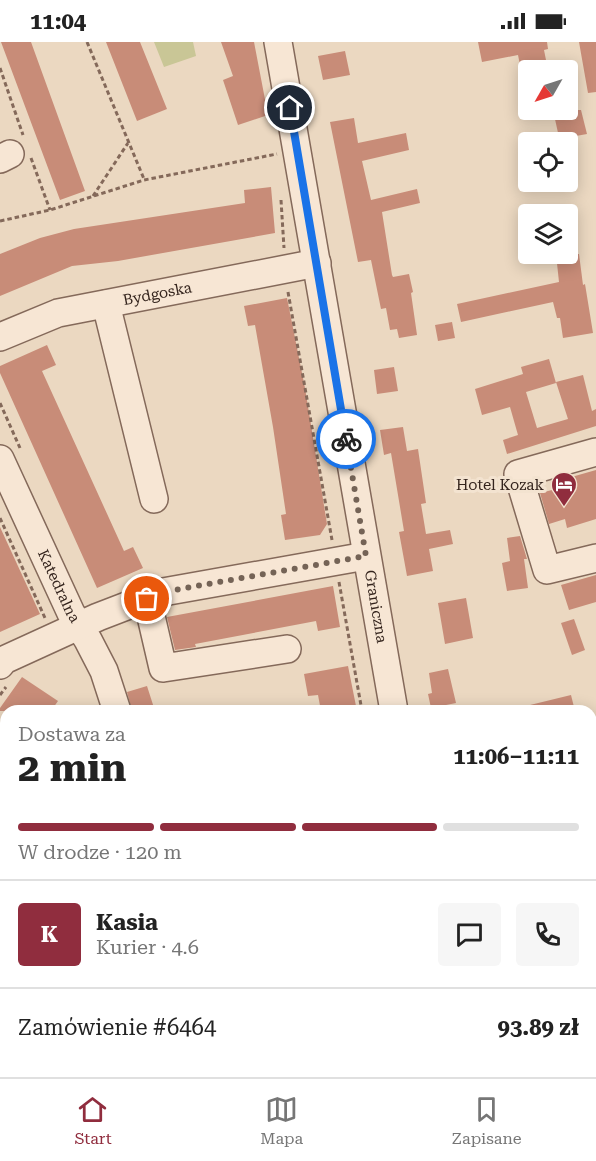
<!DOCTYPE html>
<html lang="pl">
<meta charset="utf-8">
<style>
:root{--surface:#fff;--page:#f6f6f6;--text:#222;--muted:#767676;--line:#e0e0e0;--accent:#902d3e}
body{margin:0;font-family:"Roboto Serif",serif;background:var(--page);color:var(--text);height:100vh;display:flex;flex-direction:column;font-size:22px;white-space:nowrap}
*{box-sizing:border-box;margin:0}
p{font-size:20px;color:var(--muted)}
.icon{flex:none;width:33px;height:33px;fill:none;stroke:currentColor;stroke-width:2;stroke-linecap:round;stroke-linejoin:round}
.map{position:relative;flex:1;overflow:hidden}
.details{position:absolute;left:0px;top:663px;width:597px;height:372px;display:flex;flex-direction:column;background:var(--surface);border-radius:18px 18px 0 0;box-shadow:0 3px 15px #0003}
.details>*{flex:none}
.needle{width:39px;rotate:231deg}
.fabs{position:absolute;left:518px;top:18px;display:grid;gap:12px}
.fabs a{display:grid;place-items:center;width:60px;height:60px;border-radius:6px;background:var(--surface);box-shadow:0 3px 15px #0003;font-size:30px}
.pin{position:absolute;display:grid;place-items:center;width:51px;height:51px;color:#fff;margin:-26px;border:3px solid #fff;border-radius:50%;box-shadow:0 2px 6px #0007}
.courier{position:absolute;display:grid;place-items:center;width:60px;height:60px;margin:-30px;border:4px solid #1a73e8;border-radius:50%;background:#fff;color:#222;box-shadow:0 2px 8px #0007}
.overview em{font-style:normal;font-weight:700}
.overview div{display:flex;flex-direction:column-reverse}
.overview{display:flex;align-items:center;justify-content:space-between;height:102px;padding:0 18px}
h1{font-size:39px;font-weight:700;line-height:45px}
.bar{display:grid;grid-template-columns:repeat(4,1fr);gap:9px 6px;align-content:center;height:72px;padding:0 18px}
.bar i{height:8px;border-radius:4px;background:var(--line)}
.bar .selected{background:var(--accent)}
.bar p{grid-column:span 4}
.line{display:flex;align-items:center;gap:15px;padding:0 18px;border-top:2px solid var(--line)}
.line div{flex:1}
.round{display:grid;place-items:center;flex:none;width:63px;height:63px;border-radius:6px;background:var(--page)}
.status{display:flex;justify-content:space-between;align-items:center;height:42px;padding:0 30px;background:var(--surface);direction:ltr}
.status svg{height:16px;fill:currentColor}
.tabs{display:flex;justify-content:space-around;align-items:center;height:84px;border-top:2px solid var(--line);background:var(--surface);font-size:16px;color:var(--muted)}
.tabs a{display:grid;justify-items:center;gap:3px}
.tabs .selected{color:var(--accent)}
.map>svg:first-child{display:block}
</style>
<div class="status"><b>11:04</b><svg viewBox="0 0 49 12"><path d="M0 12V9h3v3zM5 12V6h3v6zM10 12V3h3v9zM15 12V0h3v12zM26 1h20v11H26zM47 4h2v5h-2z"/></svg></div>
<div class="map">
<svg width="596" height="1035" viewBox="0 0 596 1035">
<rect width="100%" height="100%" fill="#ebd8c1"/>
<path fill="#c9c696" d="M154,0H193L196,14L164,25Z"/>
<path fill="#c88c78" d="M1,0H31L85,149L60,158Z
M106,0H140L167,67L137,79Z
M221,0H254L268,73L238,83L223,38L233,34Z
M478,0H547L548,7L544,8L548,28H521L518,13L482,20Z
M579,0H596V50L588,51Z
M345,9L350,33L323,38L318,14Z
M553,68H581L587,92L576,94L577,98L560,100Z
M354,76L358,101L406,91L409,108L362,119L371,158L417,147L420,161L382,170L392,233L393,235L409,232L413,250L411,251L417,293L399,296L397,287L390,288L386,266L381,267L371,218L358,220L330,80Z
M271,145L275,191L118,219L72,224L0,254V212L40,196L74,187L245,161L244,148Z
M556,212H579L583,243L585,242L593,291L563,296L560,276H557L553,260L461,280L457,262L559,240Z
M287,256L305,346L327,482L320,493L285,498L281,473L286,472L273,385L255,283L248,284L244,264Z
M452,280L455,296L438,299L435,283Z
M47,303L56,323L42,329L124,509L133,505L143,526L97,546L0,331V324Z
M549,317L556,341L526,350L537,386L568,377L556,340L583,333L592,369L596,367V384L507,412L503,398L518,393L510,365L482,373L475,347L523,332L521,325Z
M394,325L398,349L377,352L374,328Z
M403,385L407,409L418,407L426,461L421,462L426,492L450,488L453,502L429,507L433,529L407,534L399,490L404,489L391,411L384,413L380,388Z
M596,428V477L567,486L565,477L549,482L540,451L556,447L554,440Z
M0,485L40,572L0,590Z
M520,494L527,517H524L528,546L507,549L502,521L510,519L507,496Z
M596,533V560L569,568L561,543Z
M333,544L340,585L318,589L316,579L195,602L196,605L175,608L167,575Z
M466,556L473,596L445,602L438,561Z
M574,577L585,608L572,613L561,581Z
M348,624L357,669H321L318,653L308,654L304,632Z
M448,627L456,661L431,666L428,652L432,651L429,631Z
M22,635L58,659L51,669H0V666Z
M147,644L155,669H132L127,650Z
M571,653L575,669H530V663Z"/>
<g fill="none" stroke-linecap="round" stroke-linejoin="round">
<defs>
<g id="minor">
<path id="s1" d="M278,0L394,669"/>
<path d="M0,117L10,112"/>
<path d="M106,262L154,457"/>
<path id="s2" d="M0,295L58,271L317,221"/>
<path d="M596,410L518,432L547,528L596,516"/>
<path id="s3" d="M0,417L71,571L88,598L104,629L117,669"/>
<path d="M147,557L163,626L287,607"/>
<path d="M0,623L4,618L98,575L163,550L366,514"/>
<path d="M591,833L596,831"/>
<path d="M591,867H596"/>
<path d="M0,879L6,882"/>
<path d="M591,958L596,961"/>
<path d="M12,1029L22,1035"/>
<path d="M477,1029L479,1035"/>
<path d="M562,1029L564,1035"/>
<path d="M210,1035L214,1029"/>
</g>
</defs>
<use href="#minor" stroke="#84695a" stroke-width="30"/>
<path stroke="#84695a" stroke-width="3" stroke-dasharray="4.5 3" stroke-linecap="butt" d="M87,0L144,137
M0,26L23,93
M31,116L50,168
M93,154L128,101
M281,158L284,206
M0,179L50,168L144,138L277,112
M288,250L332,498
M0,361L20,406
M0,476L45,576
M339,540L362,669
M0,653L6,645
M0,852L6,856
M591,898H596
M0,905L6,909"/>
<use href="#minor" stroke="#f7e6d4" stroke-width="27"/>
</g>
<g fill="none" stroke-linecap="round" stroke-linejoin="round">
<path stroke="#746356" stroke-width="6" stroke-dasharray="0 10.8" d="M147,557L163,550L366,514L346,397"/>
<path stroke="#1a73e8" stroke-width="8" d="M290,66L346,397"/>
</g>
<defs>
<symbol id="hotel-pin" viewBox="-11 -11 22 30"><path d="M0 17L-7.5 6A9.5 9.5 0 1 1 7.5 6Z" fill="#902d3e" stroke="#f3e3d0"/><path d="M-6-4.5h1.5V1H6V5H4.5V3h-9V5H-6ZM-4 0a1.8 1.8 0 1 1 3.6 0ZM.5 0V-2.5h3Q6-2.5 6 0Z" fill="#fff"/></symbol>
</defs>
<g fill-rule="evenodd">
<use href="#hotel-pin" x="549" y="428" width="30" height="40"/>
</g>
<g text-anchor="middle" stroke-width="6" stroke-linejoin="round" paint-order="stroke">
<g font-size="15" fill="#34241d" stroke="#f3e3d0">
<text dy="5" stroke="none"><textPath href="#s2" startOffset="164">Bydgoska</textPath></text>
<text dy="5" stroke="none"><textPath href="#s3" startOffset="140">Katedralna</textPath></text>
<text dy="5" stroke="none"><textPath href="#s1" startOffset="573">Graniczna</textPath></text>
</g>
<g font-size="15" fill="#34241d" stroke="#f3e3d0" text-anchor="end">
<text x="544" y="448">Hotel Kozak</text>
</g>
</g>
</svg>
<div class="fabs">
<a><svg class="needle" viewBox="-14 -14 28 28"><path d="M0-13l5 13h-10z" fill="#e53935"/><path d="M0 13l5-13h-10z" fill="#767676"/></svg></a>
<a><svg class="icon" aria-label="locate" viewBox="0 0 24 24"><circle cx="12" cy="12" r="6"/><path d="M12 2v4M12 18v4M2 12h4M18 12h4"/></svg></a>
<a><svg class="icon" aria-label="layers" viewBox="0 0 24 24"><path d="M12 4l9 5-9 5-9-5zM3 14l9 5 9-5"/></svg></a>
</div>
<div class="pin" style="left:147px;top:557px;background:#ea580c"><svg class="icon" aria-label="bag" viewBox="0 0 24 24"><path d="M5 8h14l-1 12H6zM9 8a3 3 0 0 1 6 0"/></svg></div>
<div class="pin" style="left:290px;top:66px;background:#1f2937"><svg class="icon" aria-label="home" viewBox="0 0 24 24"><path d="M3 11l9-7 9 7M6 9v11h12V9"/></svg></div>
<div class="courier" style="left:346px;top:397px"><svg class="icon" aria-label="bike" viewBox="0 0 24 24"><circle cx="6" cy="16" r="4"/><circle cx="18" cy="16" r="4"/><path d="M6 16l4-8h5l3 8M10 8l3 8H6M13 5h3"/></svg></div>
<section class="details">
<div class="overview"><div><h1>2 min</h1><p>Dostawa za</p></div><em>11:06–11:11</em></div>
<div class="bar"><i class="selected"></i><i class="selected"></i><i class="selected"></i><i></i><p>W drodze · 120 m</p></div>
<div class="line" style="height:108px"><b class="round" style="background:var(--accent);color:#fff">K</b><div><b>Kasia</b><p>Kurier · 4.6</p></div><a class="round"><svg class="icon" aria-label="chat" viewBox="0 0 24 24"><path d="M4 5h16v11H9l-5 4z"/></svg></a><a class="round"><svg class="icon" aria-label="phone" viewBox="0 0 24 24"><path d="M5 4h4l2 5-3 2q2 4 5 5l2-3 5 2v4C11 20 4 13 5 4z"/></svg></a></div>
<div class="line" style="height:78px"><div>Zamówienie #6464</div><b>93.89 zł</b></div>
</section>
</div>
<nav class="tabs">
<a class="selected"><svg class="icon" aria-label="home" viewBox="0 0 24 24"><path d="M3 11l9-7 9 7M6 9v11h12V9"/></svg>Start</a>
<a><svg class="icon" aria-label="map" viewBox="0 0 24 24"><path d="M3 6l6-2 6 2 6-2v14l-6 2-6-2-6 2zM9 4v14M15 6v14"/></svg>Mapa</a>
<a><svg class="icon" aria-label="saved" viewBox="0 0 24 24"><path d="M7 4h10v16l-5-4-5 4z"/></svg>Zapisane</a>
</nav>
